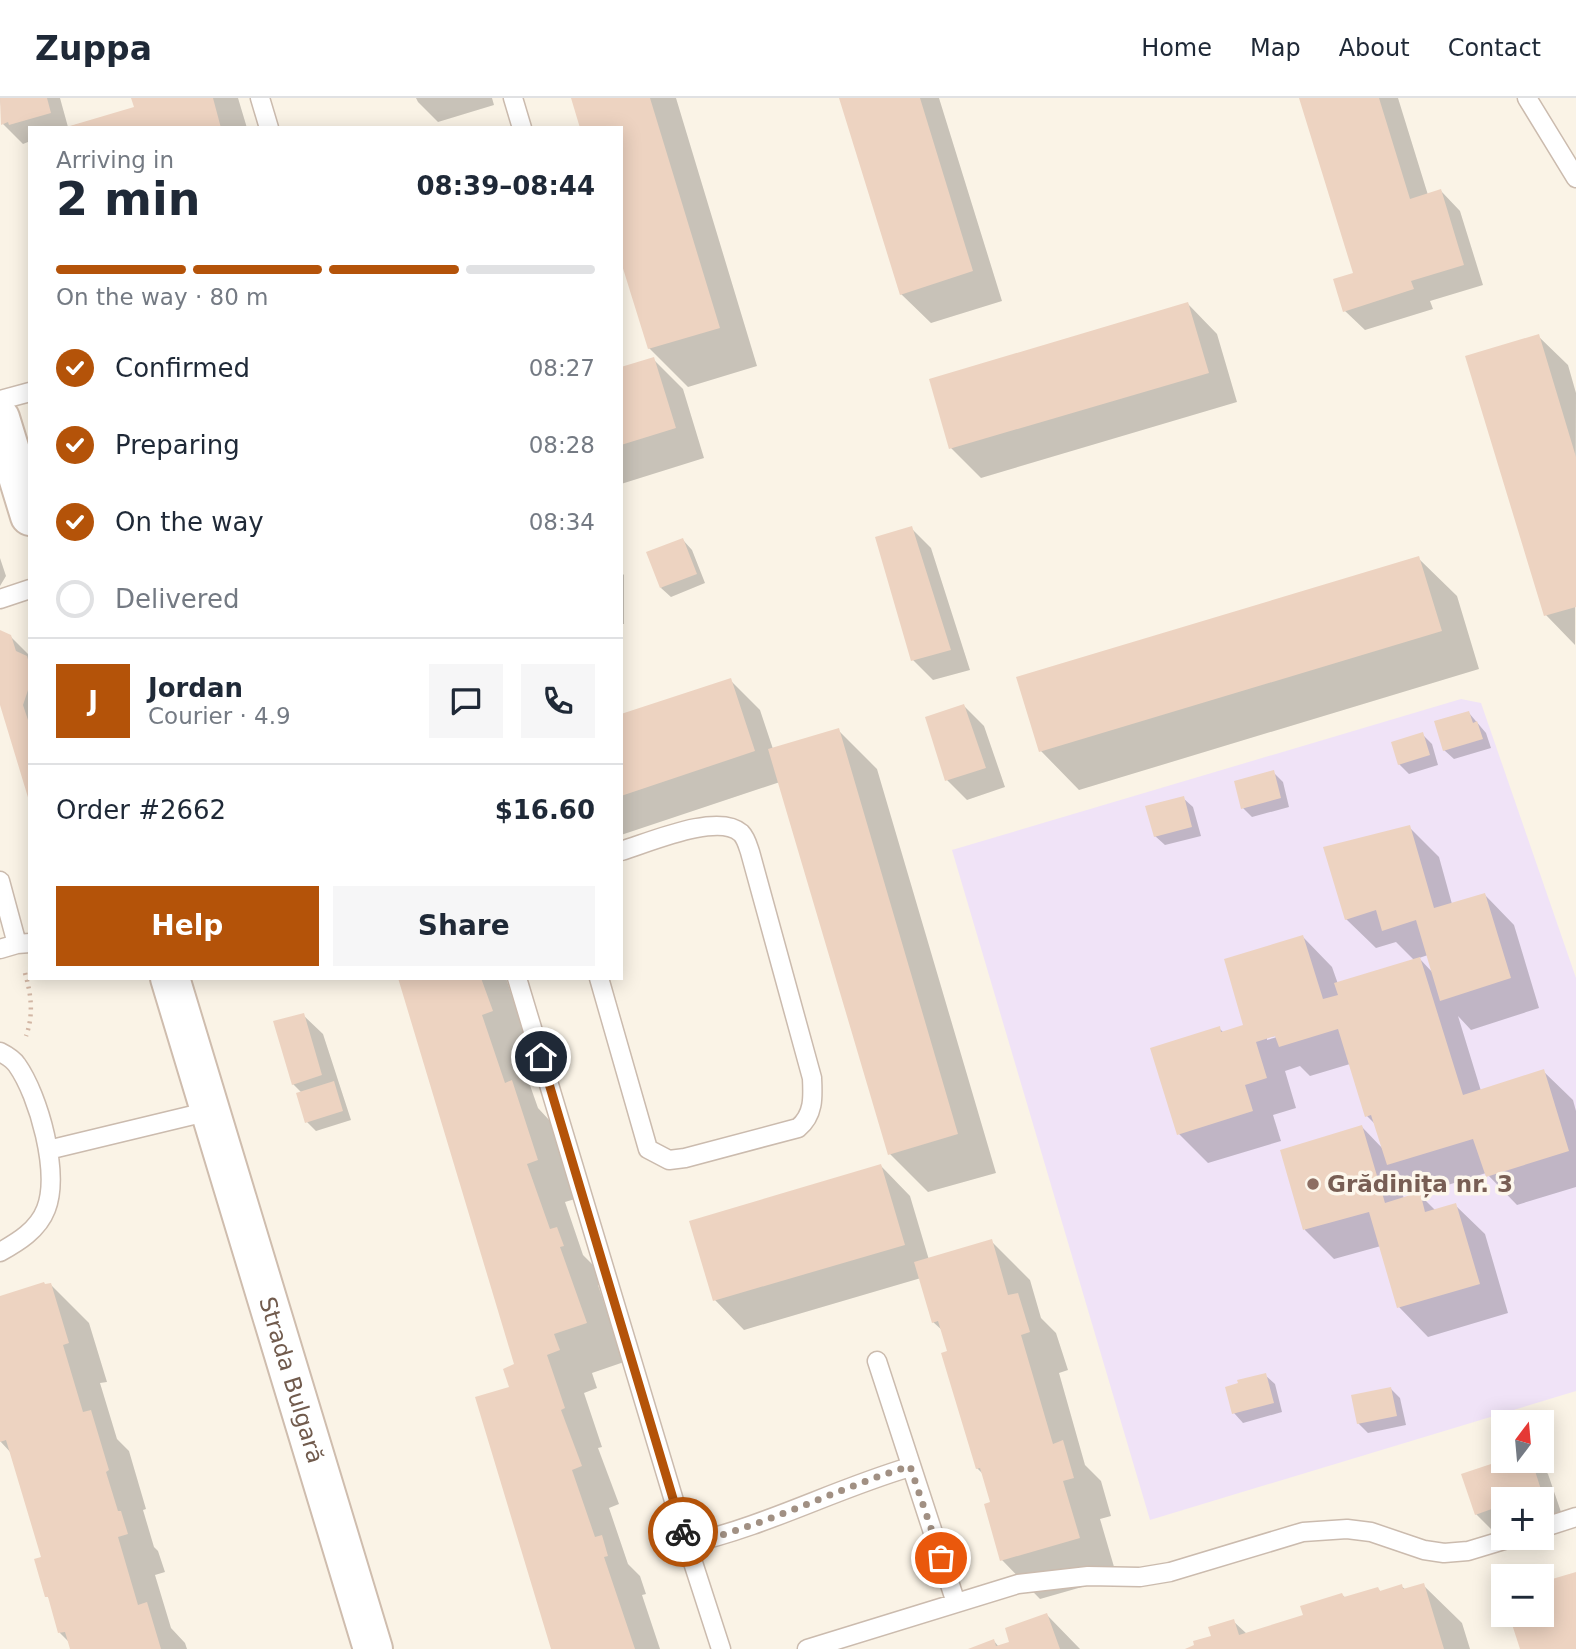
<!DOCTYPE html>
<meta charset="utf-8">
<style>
:root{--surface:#fff;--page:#f6f6f7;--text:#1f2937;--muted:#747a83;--line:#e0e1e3;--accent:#b45309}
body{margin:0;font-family:"DejaVu Sans",sans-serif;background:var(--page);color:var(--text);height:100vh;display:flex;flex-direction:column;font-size:26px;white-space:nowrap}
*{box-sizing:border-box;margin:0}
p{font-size:23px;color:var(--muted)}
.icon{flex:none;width:38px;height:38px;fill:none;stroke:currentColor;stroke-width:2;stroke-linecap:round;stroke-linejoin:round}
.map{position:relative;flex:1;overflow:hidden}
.panel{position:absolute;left:28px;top:28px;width:595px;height:854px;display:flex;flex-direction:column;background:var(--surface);border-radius:0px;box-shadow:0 4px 18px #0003}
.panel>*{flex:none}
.needle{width:46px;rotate:16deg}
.tools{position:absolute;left:1491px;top:1312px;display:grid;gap:14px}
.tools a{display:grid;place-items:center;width:63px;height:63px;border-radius:0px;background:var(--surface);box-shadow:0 4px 18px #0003;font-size:35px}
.pin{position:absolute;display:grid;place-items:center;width:60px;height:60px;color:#fff;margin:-30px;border:4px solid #fff;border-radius:50%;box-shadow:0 2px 7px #0007}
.courier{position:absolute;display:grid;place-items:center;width:70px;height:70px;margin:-35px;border:5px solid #b45309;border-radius:50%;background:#fff;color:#222;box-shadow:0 2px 9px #0007}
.overview em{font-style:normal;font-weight:700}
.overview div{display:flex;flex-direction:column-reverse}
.overview{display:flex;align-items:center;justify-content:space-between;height:119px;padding:0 28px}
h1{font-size:46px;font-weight:700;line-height:52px}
.bar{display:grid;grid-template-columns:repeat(4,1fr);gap:10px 7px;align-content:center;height:84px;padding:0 28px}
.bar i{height:9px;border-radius:5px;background:var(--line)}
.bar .selected{background:var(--accent)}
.bar p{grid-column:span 4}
.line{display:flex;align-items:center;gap:18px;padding:0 28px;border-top:2px solid var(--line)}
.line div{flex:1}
.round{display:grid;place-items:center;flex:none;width:74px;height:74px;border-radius:0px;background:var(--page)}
ol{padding:0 28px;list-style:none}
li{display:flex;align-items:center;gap:21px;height:77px}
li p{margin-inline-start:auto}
li .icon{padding:7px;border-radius:50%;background:var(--accent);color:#fff;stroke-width:4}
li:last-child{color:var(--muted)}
li i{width:38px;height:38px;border:4px solid var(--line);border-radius:50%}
.primary-button{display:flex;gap:14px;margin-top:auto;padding:14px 28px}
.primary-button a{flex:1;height:80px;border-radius:0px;background:var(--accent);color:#fff;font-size:28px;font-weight:700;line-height:80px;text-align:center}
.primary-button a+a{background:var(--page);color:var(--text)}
header{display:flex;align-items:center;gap:42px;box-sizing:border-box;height:98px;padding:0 35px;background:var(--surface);border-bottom:2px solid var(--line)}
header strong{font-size:33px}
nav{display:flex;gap:38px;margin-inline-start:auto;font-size:24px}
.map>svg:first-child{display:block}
</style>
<header>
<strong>Zuppa</strong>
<nav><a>Home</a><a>Map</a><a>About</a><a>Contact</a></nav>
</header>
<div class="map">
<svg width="1576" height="1551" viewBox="0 0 1576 1551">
<rect width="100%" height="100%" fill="#faf3e6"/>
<path fill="#f0e3f7" d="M1461,601L1481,605L1576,880V1293L1150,1422L952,752Z"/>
<path fill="#0003" fill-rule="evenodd" d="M0,0H60L68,29L136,10L133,0H238L247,30H30V46L28,44L23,46L3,26Z
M416,0H492L494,7L438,24L418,4Z
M573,0H676L757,268L688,289L649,250L621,30Z
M841,0H939L1002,203L931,225L901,196Z
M1301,0H1398L1428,97L1441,93L1460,113L1483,187L1430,203L1433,211L1365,232L1345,213L1355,176Z
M1188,206L1217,236L1237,304L981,380L951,350Z
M1538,238L1568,267L1576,295L1575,547L1546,517Z
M653,261L683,291L704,360L621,386V271Z
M911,430L931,450L970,572L933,582L913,562Z
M683,442L692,452L705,485L671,499L661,490Z
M0,460L6,478L0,488Z
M1418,460L1457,498L1479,571L1079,692L1041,653Z
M621,474L624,477V526H621Z
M0,534L10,538L30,558V702L0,601Z
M730,582L760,612L773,651L838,632L877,671L996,1075L928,1094L890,1056L780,684L621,737V618Z
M964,608L984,628L1005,689L967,702L947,682Z
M1469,615L1486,635L1491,650L1454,661L1444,652Z
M1422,636L1432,646L1438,667L1409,676L1399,666Z
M1273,674L1283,684L1289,709L1252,719L1243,710Z
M1183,700L1193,709L1201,738L1165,747L1155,738Z
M1409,729L1439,759L1452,806L1485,797L1514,827L1539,910L1471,932L1458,918L1481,993L1543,973L1573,1002L1576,1013V1089L1517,1107L1486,1075L1419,1096L1436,1113L1455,1107L1485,1136L1508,1215L1428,1239L1399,1209L1381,1148L1334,1161L1305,1132L1282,1053L1362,1029L1384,1052L1377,1028L1367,1018L1350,966L1310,978L1300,968L1285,973L1296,1010L1273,1017L1281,1043L1208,1065L1179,1036L1219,930L1224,935L1246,928L1303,839L1332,869L1338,886L1414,862L1396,844L1376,850L1346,821ZM1428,857L1433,875L1419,860ZM1284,937L1267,942V939ZM1396,1073L1419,1096L1404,1101Z
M400,880H506L530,952L519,956L538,1010L550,1023L575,1101L565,1104L583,1157L595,1169L601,1186L598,1187L624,1264L592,1275L597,1290L584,1295L602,1349L598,1350L619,1406L609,1410L628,1466L640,1478L646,1496L642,1497L660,1551H553L511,1290L517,1267Z
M303,917L323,936L351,1022L316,1033L307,1024L302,995L293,986Z
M881,1068L910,1098L929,1162L991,1143L1030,1182L1041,1220L1056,1235L1068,1272L1059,1275L1085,1367L1101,1383L1111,1418L1100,1421L1117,1479L1040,1501L1002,1462L992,1405L984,1377L977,1370L949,1255L943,1233L933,1224L921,1180L744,1232L715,1202Z
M51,1187L89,1225L107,1284L100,1285L117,1341L129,1353L146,1411L143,1412L154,1449L158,1453L165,1474L155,1477L171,1530L185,1545L187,1551H72L70,1545L60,1535L51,1502L47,1498L43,1460L12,1356L0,1343V1199Z
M1265,1277L1275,1286L1282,1314L1243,1325L1234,1315Z
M1391,1291L1400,1300L1406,1327L1368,1335L1358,1325Z
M1505,1363H1536L1548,1376L1561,1414L1542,1421V1402H1503V1433L1496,1436L1476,1416Z
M1423,1487L1462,1525L1470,1551H1189L1213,1539L1233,1523L1247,1536L1305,1518L1342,1497L1346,1500L1378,1491L1381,1494L1401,1488L1406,1492Z
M1047,1517L1080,1551H972L994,1543L999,1549L1012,1545Z"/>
<path fill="#edd3c1" d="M0,0H47L51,15L9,27L8,24L1,27Z
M131,0H213L221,30H63L134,9Z
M571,0H650L720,230L648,251L621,164V30H580Z
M839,0H920L973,173L900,197Z
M1299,0H1379L1410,101L1441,91L1464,167L1411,183L1414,191L1343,214L1333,181L1353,175Z
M1188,204L1209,275L949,351L929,281Z
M1539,236L1576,359V509L1544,518L1465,258Z
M654,259L676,330L621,347V269Z
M912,428L951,552L911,563L875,439Z
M683,440L697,476L660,490L646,454Z
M1419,458L1442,533L1039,654L1016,579Z
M0,532L11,537L16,553L27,558L30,568V586L23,607L30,628V706L0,607Z
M731,580L755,653L621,698V616Z
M964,606L986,670L945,683L925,619Z
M1469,613L1473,625L1477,623L1483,641L1443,653L1434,623Z
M839,630L958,1036L888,1057L768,651Z
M1423,634L1430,657L1398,667L1391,644Z
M1274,672L1281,700L1241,711L1234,683Z
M1184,698L1192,729L1154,739L1145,708Z
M1410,727L1434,810L1485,795L1511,880L1440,903L1416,822L1382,833L1376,812L1345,822L1323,749Z
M1303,837L1323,901L1338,897L1334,885L1420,859L1463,997L1544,971L1569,1053L1486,1079L1473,1041L1387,1067L1371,1017L1365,1019L1338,931L1279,949L1275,938L1256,944L1267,980L1245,987L1253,1013L1177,1037L1150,950L1220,928L1221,934L1243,927L1224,861Z
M398,880H481L493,913L482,917L505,985L512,982L538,1062L527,1066L550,1131L557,1129L564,1148L560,1149L587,1225L554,1236L560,1252L547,1257L565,1310L561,1312L582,1368L572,1372L595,1439L602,1437L608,1458L604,1459L635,1551H551L475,1299L509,1289L503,1271L514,1266Z
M304,915L322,977L292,987L273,923Z
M334,983L343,1013L305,1025L296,995Z
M1362,1027L1385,1105L1420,1094L1425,1114L1456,1105L1480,1186L1397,1210L1369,1114L1303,1132L1280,1052Z
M881,1066L905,1147L713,1203L689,1123Z
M992,1141L1008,1197L1018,1195L1030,1234L1021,1237L1053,1346L1063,1342L1074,1380L1063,1383L1080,1440L1000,1463L984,1406L990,1404L980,1370L976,1371L941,1255L947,1253L938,1223L932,1225L914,1164Z
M44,1184L45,1186L51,1185L69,1245L63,1247L83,1314L91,1312L109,1372L106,1374L118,1413H121L128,1436L118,1439L138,1507L147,1504L161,1551H70L65,1534L58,1535L48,1499H45L34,1461L41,1459L6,1342L0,1344V1198Z
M1266,1275L1274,1305L1232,1316L1225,1289L1238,1285L1237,1282Z
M1391,1289L1397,1318L1357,1326L1351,1297Z
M1503,1362L1532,1363L1542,1395L1520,1402H1503V1407L1475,1417L1461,1376Z
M1576,1474V1551H1520L1509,1517H1542V1484Z
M1424,1485L1444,1551H1185L1194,1547L1193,1543L1211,1538L1208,1529L1234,1521L1239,1537L1303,1517L1300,1508L1342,1495L1344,1499L1378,1489L1380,1493L1402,1486L1403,1491Z
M1047,1515L1060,1551H968L994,1541L996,1548L1009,1544L1005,1530Z"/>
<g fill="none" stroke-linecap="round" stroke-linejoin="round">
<defs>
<path id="lane" d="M260,0L269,30
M513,0L522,30
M1527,0L1576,80
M0,302L30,294
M0,501L30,491
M0,783L17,846L30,845
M0,851L17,846
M517,880L687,1446L721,1551
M599,880L648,1051L669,1062L685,1060L798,1030C814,1017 813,999 812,980L750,754C748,748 746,740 741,735C718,714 648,745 621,753
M0,954C6,957 13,961 17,967C39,998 60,1075 46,1111C38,1132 18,1144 0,1154
M48,1052L210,1013
M877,1263L956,1505
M1542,1430L1576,1419
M687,1446C764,1429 835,1391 910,1369
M807,1551L1018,1486L1088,1478L1140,1479L1170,1474L1303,1434L1347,1431L1371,1434L1424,1452L1444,1455L1468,1453L1511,1440"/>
<g id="secondary">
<path d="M0,320L30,418"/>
<path id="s1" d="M170,880L373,1551"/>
</g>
</defs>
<use href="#lane" stroke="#cbbbae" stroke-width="21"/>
<use href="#secondary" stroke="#cfbdae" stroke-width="42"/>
<path stroke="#d2b6a4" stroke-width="4.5" stroke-dasharray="2 5" stroke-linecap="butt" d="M25,875C31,896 34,916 26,938"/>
<use href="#lane" stroke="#fff" stroke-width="18"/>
<use href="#secondary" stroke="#fff" stroke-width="38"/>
</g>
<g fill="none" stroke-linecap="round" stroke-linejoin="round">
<path stroke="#a19083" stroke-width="7" stroke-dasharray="0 12.6" d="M683,1434L687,1446C764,1429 835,1391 910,1368L941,1460"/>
<path stroke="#b45309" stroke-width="9" d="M541,959L683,1434"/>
</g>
<circle fill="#8d6e63" stroke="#fdf7ec" stroke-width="2.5" cx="1313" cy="1086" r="7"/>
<g text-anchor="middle" stroke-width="7" stroke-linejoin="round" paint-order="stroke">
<g font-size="23" font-weight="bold" fill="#785e54" stroke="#fdf7ec" text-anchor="start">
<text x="1327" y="1094">Grădinița nr. 3</text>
</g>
<g font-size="23" fill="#715b4d" stroke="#fdf7ec">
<text dy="8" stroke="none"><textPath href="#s1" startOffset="420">Strada Bulgară</textPath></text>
</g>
</g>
</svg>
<div class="tools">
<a><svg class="needle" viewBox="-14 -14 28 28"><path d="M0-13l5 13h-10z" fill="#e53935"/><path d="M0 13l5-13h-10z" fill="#747a83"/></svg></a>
<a>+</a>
<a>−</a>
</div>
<div class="pin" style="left:941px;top:1460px;background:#ea580c"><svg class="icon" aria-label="bag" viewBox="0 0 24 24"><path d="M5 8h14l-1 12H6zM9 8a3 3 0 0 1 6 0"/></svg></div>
<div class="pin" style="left:541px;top:959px;background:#1f2937"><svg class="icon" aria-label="home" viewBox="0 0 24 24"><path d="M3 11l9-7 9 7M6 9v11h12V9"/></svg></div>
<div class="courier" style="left:683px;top:1434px"><svg class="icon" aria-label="bike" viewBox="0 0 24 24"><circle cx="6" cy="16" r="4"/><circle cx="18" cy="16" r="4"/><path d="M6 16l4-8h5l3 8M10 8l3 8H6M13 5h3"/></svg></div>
<section class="panel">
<div class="overview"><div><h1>2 min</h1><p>Arriving in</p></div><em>08:39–08:44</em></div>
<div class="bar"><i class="selected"></i><i class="selected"></i><i class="selected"></i><i></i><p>On the way · 80 m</p></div>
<ol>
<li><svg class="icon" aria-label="check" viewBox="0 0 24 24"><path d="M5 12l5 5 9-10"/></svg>Confirmed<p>08:27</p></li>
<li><svg class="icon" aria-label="check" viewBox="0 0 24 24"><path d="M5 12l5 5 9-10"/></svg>Preparing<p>08:28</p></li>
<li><svg class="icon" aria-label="check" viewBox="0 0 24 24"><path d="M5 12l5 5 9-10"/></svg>On the way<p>08:34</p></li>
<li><i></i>Delivered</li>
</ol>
<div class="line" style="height:126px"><b class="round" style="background:var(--accent);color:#fff">J</b><div><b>Jordan</b><p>Courier · 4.9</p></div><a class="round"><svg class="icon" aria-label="chat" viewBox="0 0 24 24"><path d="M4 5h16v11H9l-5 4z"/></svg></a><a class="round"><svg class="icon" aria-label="phone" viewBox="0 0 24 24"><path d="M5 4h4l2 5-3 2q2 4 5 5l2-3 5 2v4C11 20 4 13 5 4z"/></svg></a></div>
<div class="line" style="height:91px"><div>Order #2662</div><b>$16.60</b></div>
<div class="primary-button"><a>Help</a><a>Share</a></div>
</section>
</div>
